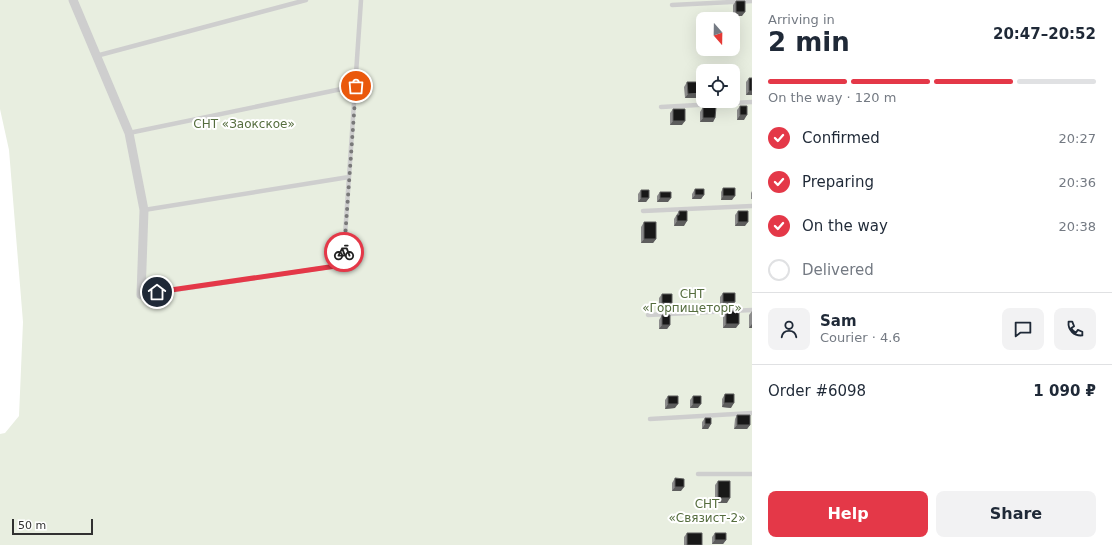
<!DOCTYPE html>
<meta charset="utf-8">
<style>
:root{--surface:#fff;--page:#f2f2f3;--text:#1f2937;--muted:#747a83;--line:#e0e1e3;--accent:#e43848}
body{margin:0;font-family:"DejaVu Sans",sans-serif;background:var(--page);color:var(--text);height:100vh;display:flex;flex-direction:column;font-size:15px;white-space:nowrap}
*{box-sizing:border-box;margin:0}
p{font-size:13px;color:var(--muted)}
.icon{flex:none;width:22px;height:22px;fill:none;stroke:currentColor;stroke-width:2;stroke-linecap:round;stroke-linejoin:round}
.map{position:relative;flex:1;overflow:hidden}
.panel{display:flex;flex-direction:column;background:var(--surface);width:360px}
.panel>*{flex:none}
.needle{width:26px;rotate:160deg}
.buttons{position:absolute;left:696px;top:12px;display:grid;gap:8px}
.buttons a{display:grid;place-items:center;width:44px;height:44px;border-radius:8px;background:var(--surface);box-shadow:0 4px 16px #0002;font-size:20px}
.scale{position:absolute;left:12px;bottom:10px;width:81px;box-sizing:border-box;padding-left:4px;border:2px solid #313131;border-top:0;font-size:11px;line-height:14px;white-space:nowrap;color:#313131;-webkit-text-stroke:3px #fff;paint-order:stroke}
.pin{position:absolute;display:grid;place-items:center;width:34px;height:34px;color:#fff;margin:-17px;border:2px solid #fff;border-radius:50%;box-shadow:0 1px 4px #0007}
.courier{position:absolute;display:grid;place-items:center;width:40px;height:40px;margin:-20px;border:3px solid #e43848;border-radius:50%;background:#fff;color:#222;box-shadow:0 1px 5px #0007}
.overview em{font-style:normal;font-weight:600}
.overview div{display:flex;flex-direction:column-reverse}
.overview{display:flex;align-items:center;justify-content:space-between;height:68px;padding:0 16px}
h1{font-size:26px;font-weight:600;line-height:30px}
.bar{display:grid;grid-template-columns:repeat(4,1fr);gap:6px 4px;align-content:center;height:48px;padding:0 16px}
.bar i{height:5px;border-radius:3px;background:var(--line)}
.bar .active{background:var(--accent)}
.bar p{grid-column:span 4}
.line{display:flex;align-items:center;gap:10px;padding:0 16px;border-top:1px solid var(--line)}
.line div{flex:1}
.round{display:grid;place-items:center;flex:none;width:42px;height:42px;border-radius:8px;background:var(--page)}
ol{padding:0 16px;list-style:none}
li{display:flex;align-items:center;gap:12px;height:44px}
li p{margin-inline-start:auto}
li .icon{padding:4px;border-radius:50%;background:var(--accent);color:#fff;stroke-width:4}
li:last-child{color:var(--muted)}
li i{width:22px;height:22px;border:2px solid var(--line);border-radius:50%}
.button{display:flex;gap:8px;margin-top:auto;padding:8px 16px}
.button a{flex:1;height:46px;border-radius:8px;background:var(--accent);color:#fff;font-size:16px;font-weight:600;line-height:46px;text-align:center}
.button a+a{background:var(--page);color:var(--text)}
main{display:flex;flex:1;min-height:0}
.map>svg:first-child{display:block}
</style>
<main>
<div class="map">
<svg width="752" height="545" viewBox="0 0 752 545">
<rect width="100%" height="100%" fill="#fff"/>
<path fill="#e8eee0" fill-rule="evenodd" d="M0,0H752V545H0V434L5,433L19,416L23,322L9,150L0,109ZM703,19H733V49H703ZM703,71H733V101H703Z"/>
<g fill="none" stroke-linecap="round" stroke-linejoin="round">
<path stroke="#cecece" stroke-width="4.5" d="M672,5L752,1
M96,56L306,0
M661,107L752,102
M129,133L356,86
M144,210L349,177
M643,211L752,206
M141,295L343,265L361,0
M648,315L752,310
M650,419L752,413
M698,474H752"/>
<path stroke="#cecece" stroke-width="9" d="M73,0L129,133L144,210L141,295"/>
</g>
<path fill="#8c8c8c" d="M736,1L742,16H733V5Z
M703,18V32H700V22Z
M749,78L752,95H746V82Z
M687,82L701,98H685L684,87Z
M740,106L744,120H737V110Z
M703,107L715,118L713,122H700V112Z
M673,109L682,125H670V113Z
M723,188L732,200H721V192Z
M695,189L704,195L701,199H692V194Z
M641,190L649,198L646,202H638V194Z
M752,191V199H751V193Z
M660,192L668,202H657V196Z
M679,211L684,226H674V219Z
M738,211L745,226H735V215Z
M644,222L656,239L653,243H641V227Z
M723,293L732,306H720V297Z
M662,294L669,307H659V298Z
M726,311L736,328H723V315Z
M752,311V328H749V315Z
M662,315L670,325L667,329H659V320Z
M725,394L731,408L722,407V399Z
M668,396L675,408L665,409V400Z
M693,396L698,408H690V400Z
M737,415L750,425L747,429H734L735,419Z
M705,418L711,424L708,429H702V422Z
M675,478L681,491H672V483Z
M718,481L727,503H715V485Z
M687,533L702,545H684V537Z
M715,533L726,540L723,544H712V537Z"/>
<path fill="#5d5d5d" d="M736,12H745L742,16H733Z
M702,28H703V32H700Z
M749,91H752V95H746Z
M703,93V95L701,98H685L688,94Z
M740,115H747L744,120H737Z
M703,118H715L713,122H700Z
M673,121H685L682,125H670Z
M695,195H704L701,199H692Z
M723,196H735L732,200H721Z
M641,198H649L646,202H638Z
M660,198H671L668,202H657Z
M677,221H687L684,226H674Z
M738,222H748L745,226H735Z
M644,239H656L653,243H641Z
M723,302H735L732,306H720Z
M662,303H672L669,307H659Z
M726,324H739L736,328H723Z
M752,324V328H749Z
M662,325H670L667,329H659Z
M724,403H734L731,408L722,407Z
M668,404H678L675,408L665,409Z
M693,404H701L698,408H690Z
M705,424H711L708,429H702Z
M737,425H750L747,429H734Z
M675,487H684L681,491H672Z
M718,498H730L727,503H715Z
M715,540H726L723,544H712Z"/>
<path fill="#181818" stroke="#5d5d5d" d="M736,1H745V12H736Z
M703,18H713V19H703V28H702Z
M733,26H734L733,40Z
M749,78H752V91H749Z
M687,82H703V93L688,94Z
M740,106H747V115H740Z
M703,107H716L715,118H703Z
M673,109H685V121H673Z
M723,188H735V196H723Z
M695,189H704V195H695Z
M641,190H649V198H641Z
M660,192H671V198H660Z
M679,211H687V221H677V215H679Z
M738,211H748V222H738Z
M644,222H656V239H644Z
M723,293H735V302H723Z
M662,294H672V303H662Z
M726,311H739V324H726Z
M662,315H670V325H662Z
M725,394H734V403H724Z
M668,396H678V404H668Z
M693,396H701V404H693Z
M737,415H750V425H737Z
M705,418H711V424H705Z
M675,478L684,479V487H675Z
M718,481H730V498H718Z
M687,533H702V545H687Z
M715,533H726V540H715Z"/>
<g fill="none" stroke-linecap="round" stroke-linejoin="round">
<path stroke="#797979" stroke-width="4" stroke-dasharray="0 7.2" d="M344,252L356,86"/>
<path stroke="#e43848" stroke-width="5" d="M157,292L343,265L344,252"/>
</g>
<g text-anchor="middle" stroke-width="4" stroke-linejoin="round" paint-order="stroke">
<g font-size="12" fill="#556d3e" stroke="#fff">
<text x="244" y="128">СНТ «Заокское»</text>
<text x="692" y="298">СНТ<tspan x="692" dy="14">«Горпищеторг»</tspan></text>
<text x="707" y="508">СНТ<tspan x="707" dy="14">«Связист-2»</tspan></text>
</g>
</g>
</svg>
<div class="buttons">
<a><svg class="needle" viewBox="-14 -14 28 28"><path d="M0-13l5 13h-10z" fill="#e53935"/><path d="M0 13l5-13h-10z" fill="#747a83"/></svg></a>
<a><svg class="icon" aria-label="locate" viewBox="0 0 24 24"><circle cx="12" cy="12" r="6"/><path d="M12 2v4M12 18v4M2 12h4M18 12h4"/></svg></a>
</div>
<div class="scale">50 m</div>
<div class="pin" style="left:356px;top:86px;background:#ea580c"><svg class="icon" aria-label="bag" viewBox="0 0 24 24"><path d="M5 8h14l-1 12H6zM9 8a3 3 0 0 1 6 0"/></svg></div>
<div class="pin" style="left:157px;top:292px;background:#1f2937"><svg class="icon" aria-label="home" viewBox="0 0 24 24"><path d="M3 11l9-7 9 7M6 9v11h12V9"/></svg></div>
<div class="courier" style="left:344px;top:252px"><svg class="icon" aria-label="bike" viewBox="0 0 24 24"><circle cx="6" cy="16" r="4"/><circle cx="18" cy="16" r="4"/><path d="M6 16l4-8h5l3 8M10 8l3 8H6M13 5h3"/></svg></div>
</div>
<section class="panel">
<div class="overview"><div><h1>2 min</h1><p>Arriving in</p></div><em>20:47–20:52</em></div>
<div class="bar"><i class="active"></i><i class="active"></i><i class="active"></i><i></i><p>On the way · 120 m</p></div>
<ol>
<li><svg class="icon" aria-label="check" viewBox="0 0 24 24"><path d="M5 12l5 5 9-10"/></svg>Confirmed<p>20:27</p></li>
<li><svg class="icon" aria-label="check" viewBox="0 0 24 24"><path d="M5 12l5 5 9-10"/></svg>Preparing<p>20:36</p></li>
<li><svg class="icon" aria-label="check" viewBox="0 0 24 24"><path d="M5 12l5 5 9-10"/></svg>On the way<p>20:38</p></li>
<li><i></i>Delivered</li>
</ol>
<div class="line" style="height:72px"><a class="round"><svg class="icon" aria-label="person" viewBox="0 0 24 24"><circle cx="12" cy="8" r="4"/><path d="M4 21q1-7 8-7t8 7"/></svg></a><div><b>Sam</b><p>Courier · 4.6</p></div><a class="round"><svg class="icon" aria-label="chat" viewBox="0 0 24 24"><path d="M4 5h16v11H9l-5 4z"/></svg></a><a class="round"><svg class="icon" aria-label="phone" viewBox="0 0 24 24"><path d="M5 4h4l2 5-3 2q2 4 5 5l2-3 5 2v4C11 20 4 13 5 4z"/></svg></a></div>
<div class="line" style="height:52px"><div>Order #6098</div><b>1 090 ₽</b></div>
<div class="button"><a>Help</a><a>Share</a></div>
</section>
</main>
